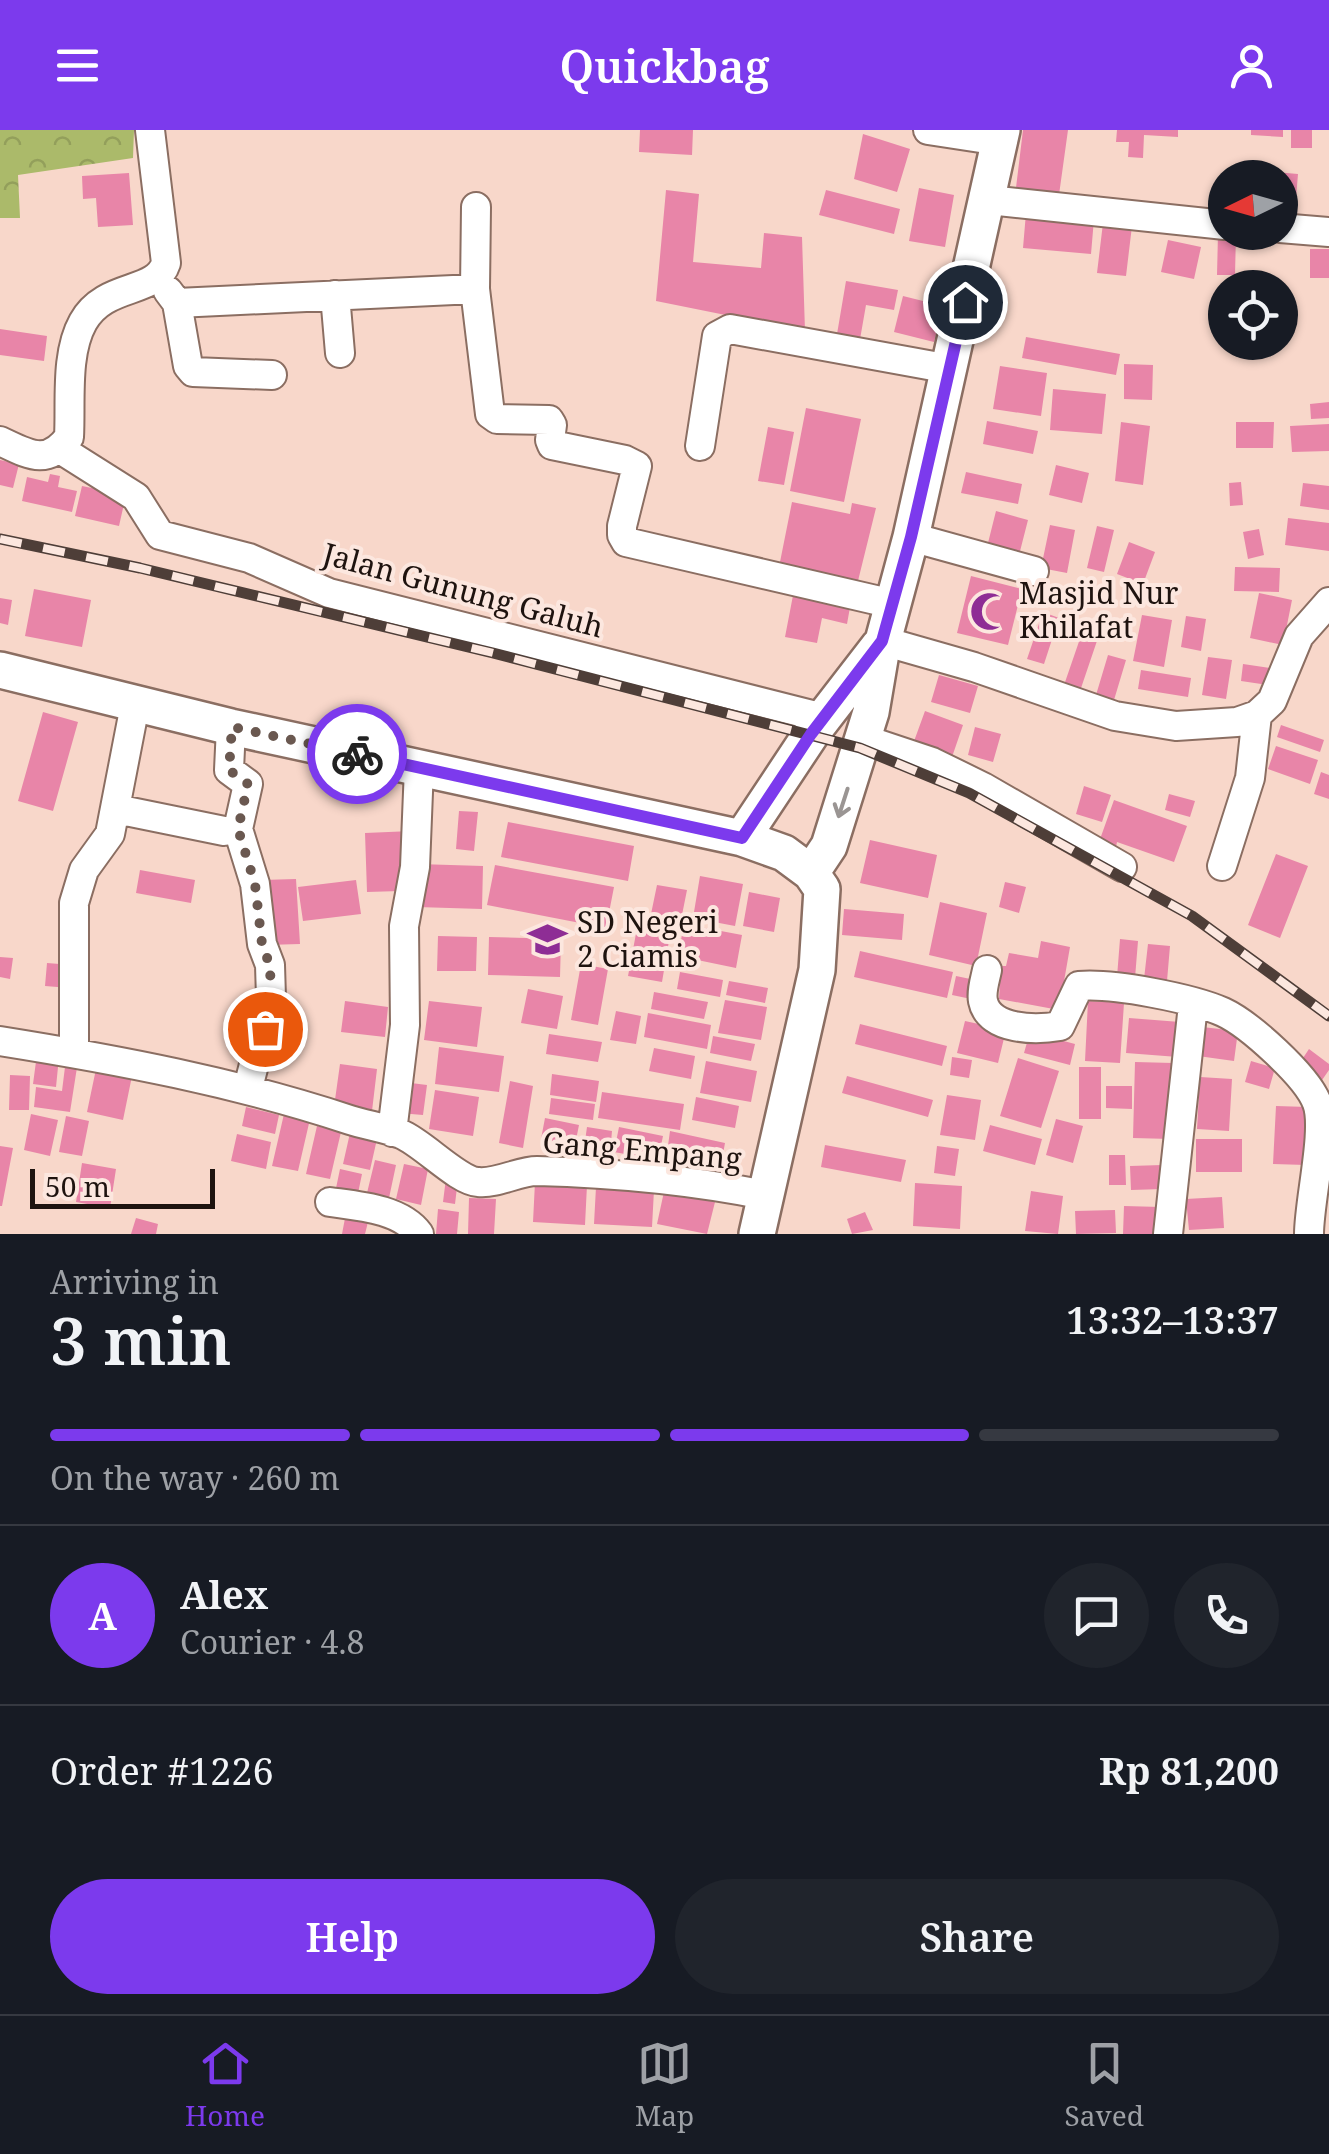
<!DOCTYPE html>
<meta charset="utf-8">
<style>
:root{--surface:#171b24;--page:#20242c;--text:#f1f3f6;--muted:#9ea1a6;--line:#363941;--accent:#7c3aed}
body{margin:0;font-family:"Noto Serif",serif;background:var(--page);color:var(--text);height:100vh;display:flex;flex-direction:column;font-size:38px;white-space:nowrap}
*{box-sizing:border-box;margin:0}
p{font-size:32px;color:var(--muted)}
.icon{flex:none;width:55px;height:55px;fill:none;stroke:currentColor;stroke-width:2;stroke-linecap:round;stroke-linejoin:round}
.map{position:relative;height:1104px;overflow:hidden}
.side{display:flex;flex-direction:column;background:var(--surface);flex:1}
.side>*{flex:none}
.needle{width:65px;rotate:265deg}
.buttons{position:absolute;left:1208px;top:30px;display:grid;gap:20px}
.buttons a{display:grid;place-items:center;width:90px;height:90px;border-radius:50%;background:var(--surface);box-shadow:0 2px 8px #0004;font-size:50px}
.scale{position:absolute;left:30px;bottom:25px;width:185px;box-sizing:border-box;padding-left:10px;border:5px solid #1e130f;border-top:0;font-size:28px;line-height:35px;white-space:nowrap;color:#1e130f;-webkit-text-stroke:8px #fce7df;paint-order:stroke}
.pin{position:absolute;display:grid;place-items:center;width:85px;height:85px;color:#fff;margin:-42px;border:5px solid #fff;border-radius:50%;box-shadow:0 2px 10px #0007}
.courier{position:absolute;display:grid;place-items:center;width:100px;height:100px;margin:-50px;border:8px solid #7c3aed;border-radius:50%;background:#fff;color:#222;box-shadow:0 2px 12px #0007}
.summary em{font-style:normal;font-weight:600}
.summary div{display:flex;flex-direction:column-reverse}
.summary{display:flex;align-items:center;justify-content:space-between;height:170px;padding:0 50px}
h1{font-size:65px;font-weight:600;line-height:75px}
.bar{display:grid;grid-template-columns:repeat(4,1fr);gap:15px 10px;align-content:center;height:120px;padding:0 50px}
.bar i{height:12px;border-radius:8px;background:var(--line)}
.bar .current{background:var(--accent)}
.bar p{grid-column:span 4}
.line{display:flex;align-items:center;gap:25px;padding:0 50px;border-top:2px solid var(--line)}
.line div{flex:1}
.round{display:grid;place-items:center;flex:none;width:105px;height:105px;border-radius:52px;background:var(--page)}
.cta{display:flex;gap:20px;margin-top:auto;padding:20px 50px}
.cta a{flex:1;height:115px;border-radius:60px;background:var(--accent);color:#fff;font-size:40px;font-weight:600;line-height:115px;text-align:center}
.cta a+a{background:var(--page);color:var(--text)}
header{display:flex;justify-content:space-between;align-items:center;height:130px;padding:0 50px;background:var(--accent);color:#fff;font-size:45px;font-weight:600}
.tabs{display:flex;justify-content:space-around;align-items:center;height:140px;border-top:2px solid var(--line);background:var(--surface);font-size:28px;color:var(--muted)}
.tabs a{display:grid;justify-items:center;gap:5px}
.tabs .current{color:var(--accent)}
.map>svg:first-child{display:block}
</style>
<header><svg class="icon" aria-label="menu" viewBox="0 0 24 24"><path d="M4 6h16M4 12h16M4 18h16"/></svg>Quickbag<svg class="icon" aria-label="person" viewBox="0 0 24 24"><circle cx="12" cy="8" r="4"/><path d="M4 21q1-7 8-7t8 7"/></svg></header>
<div class="map">
<svg width="1329" height="1104" viewBox="0 0 1329 1104">
<defs>
<pattern id="forest-crowns" width="20" height="18" patternUnits="userSpaceOnUse" patternTransform="scale(2.5)"><rect width="20" height="18" fill="#abba6a"/><path d="M2 6a3 3 0 1 1 6 0M12 15a3 3 0 1 1 6 0" fill="none" stroke="#939f5b"/></pattern>
</defs>
<rect width="100%" height="100%" fill="#f8d7ca"/>
<path fill="url(#forest-crowns)" d="M0,0H134L133,28L18,45L20,88H0Z"/>
<path fill="#e885a8" d="M640,0H693L692,25L639,22Z
M1023,0H1068L1058,72L1015,66Z
M1117,0H1178V7L1144,5L1143,28L1128,27L1129,12H1116Z
M1251,0H1283V7L1251,5Z
M1291,0H1312V18H1291Z
M863,4L910,19L897,62L854,49Z
M1275,42L1298,44L1295,80L1280,79V48H1275Z
M129,43L133,95L98,97L96,68L83,69L82,46Z
M919,58L954,65L945,117L909,111Z
M666,60L699,64L693,132L761,138L764,103L802,107L805,201L656,171Z
M826,60L900,79L894,104L819,85Z
M1026,83L1094,89L1091,124L1023,118Z
M1103,93L1132,96L1126,146L1097,143Z
M1218,104H1236L1235,145H1217Z
M1168,110L1201,117L1194,149L1161,142Z
M1310,119H1329V148H1310Z
M846,151L898,160L894,180L866,175L859,215L836,210Z
M903,166L943,176L934,212L894,202Z
M0,199L47,206L44,231L0,225Z
M1026,207L1120,224L1116,245L1022,228Z
M1124,234L1153,235L1152,270L1124,269Z
M1000,236L1047,243L1041,286L993,279Z
M1053,259L1106,264L1102,304L1050,300Z
M1329,272V288L1311,289L1310,274Z
M806,278L861,289L844,372L790,361Z
M987,291L1038,301L1033,324L983,314Z
M1121,292L1150,296L1143,355L1115,351Z
M1236,292H1274L1273,318H1236Z
M1329,294V321L1292,322L1290,296Z
M768,297L794,302L784,355L758,351Z
M0,330L19,334L13,358L0,355Z
M1056,335L1089,343L1082,373L1049,365Z
M966,342L1022,354L1018,374L961,363Z
M50,344L60,346L58,357L77,361L72,382L22,371L27,347L48,352Z
M1241,352L1243,375L1230,376L1229,353Z
M1303,353L1329,356V380L1300,376Z
M82,356L126,365L119,396L75,386Z
M792,372L850,384L852,373L876,378L855,463L777,447Z
M996,381L1028,390L1018,429L986,421Z
M1288,388L1329,393V421L1285,415Z
M1050,395L1075,400L1067,443L1041,438Z
M1097,396L1114,400L1104,442L1087,438Z
M1259,399L1264,425L1248,429L1243,402Z
M1129,412L1155,422L1143,454L1117,444Z
M1235,437L1280,438L1279,462L1234,461Z
M971,446L1022,459L1008,515L957,503Z
M795,455L852,466L847,494L822,488L817,513L785,507Z
M34,459L91,470L82,517L25,506Z
M1259,463L1292,470L1283,515L1250,508Z
M0,468L12,470L8,495L0,493Z
M1043,482L1059,488L1044,534L1027,529Z
M1142,485L1172,490L1164,537L1133,531Z
M1186,486L1206,489L1201,521L1181,517Z
M1084,497L1100,502L1079,564L1063,558Z
M1108,525L1126,530L1111,580L1093,575Z
M1208,527L1232,530L1226,569L1202,565Z
M1243,534L1270,538L1268,555L1241,551Z
M1141,540L1191,548L1188,567L1138,559Z
M939,545L978,556L970,583L931,572Z
M925,581L963,595L952,627L913,614Z
M43,582L78,592L53,681L18,671Z
M1281,595L1324,610L1320,622L1277,607Z
M975,597L1001,604L993,632L968,625Z
M1276,616L1318,630L1310,654L1268,639Z
M1321,642L1329,645V669L1314,664Z
M1084,656L1111,665L1102,692L1076,684Z
M1169,664L1195,671L1190,687L1165,680Z
M1114,670L1187,696L1174,732L1117,712L1116,717L1099,712Z
M459,681L478,682L474,721L456,719Z
M508,692L634,716L628,751L501,727Z
M412,701L414,738H399L400,761L367,762L365,703Z
M870,710L937,725L928,768L860,753Z
M1276,724L1308,736L1280,808L1248,795Z
M418,734L483,736L482,779L417,777Z
M495,735L614,757L606,798L487,775Z
M140,740L195,750L191,773L136,763Z
M700,746L743,754L735,796L693,788Z
M296,749L300,814L266,815L262,750Z
M356,750L361,784L303,791L298,757Z
M1005,752L1026,757L1019,783L999,777Z
M657,755L687,760L681,790L651,784Z
M749,762L780,768L774,802L743,796Z
M940,772L987,783L976,836L929,825Z
M844,779L904,784L902,810L842,805Z
M638,793L671,799L662,852L628,846Z
M684,794L742,805L736,838L678,826Z
M438,806L477,807L476,841H437Z
M489,807L561,809L560,847L488,845Z
M1120,809L1138,811L1135,848L1117,847Z
M1041,811L1070,817L1059,880L999,869L1001,836H1006L1009,823L1038,828Z
M1148,814L1170,816L1167,851L1144,849Z
M860,821L953,842L947,868L854,847Z
M0,827L13,828L10,849L0,847Z
M47,833L72,835L70,858L45,856Z
M581,834L608,839L598,895L571,890Z
M680,842L723,850L720,867L677,859Z
M956,846L980,851L976,870L952,865Z
M729,851L768,858L765,873L726,865Z
M528,859L563,866L557,899L521,893Z
M654,862L708,872L704,889L651,879Z
M725,870L767,877L761,910L718,903Z
M345,871L388,877L385,907L341,902Z
M429,871L482,877L477,917L424,910Z
M1088,871L1124,873L1120,933L1085,931Z
M616,881L641,886L636,914L610,910Z
M648,883L711,895L707,919L644,907Z
M1129,888L1180,892L1178,927L1126,923Z
M965,891L1006,900L998,933L957,923Z
M860,894L947,916L942,936L855,914Z
M1202,897L1238,901L1234,931L1198,926Z
M1030,902L1075,914L1070,935L1024,923Z
M549,904L602,912L598,932L546,924Z
M713,906L755,914L751,931L710,923Z
M439,917L504,926L499,962L435,954Z
M654,918L695,926L691,949L649,941Z
M1309,919L1329,934V940L1320,953L1297,937Z
M37,924L59,927L56,957L33,954Z
M952,927L972,930L969,948L950,945Z
M1018,928L1059,941L1041,998L1000,986Z
M66,929L78,931L70,982L34,977L36,957L62,961Z
M706,931L757,941L751,972L700,963Z
M1251,931L1275,938L1269,959L1245,952Z
M1135,932L1173,933L1171,1009L1133,1008Z
M340,934L377,939L372,981L334,977Z
M1079,937H1101V989H1079Z
M96,939L132,946L123,990L87,982Z
M552,944L599,951L596,972L550,965Z
M10,945L30,946L29,980H9Z
M847,946L933,970L928,987L842,963Z
M1200,947L1232,949L1229,1001L1197,999Z
M510,951L533,956L523,1018L499,1013Z
M403,952L427,955L423,985L399,983Z
M1106,956H1132V979L1106,978Z
M435,960L479,967L473,1006L429,999Z
M602,962L684,974L680,1000L598,988Z
M947,965L981,970L975,1010L940,1005Z
M696,967L739,976L735,998L692,990Z
M551,968L595,974L593,990L549,984Z
M1276,976L1308,977L1306,1035L1273,1034Z
M246,977L279,985L275,1004L242,996Z
M31,984L58,990L50,1026L24,1020Z
M284,984L310,989L298,1041L272,1036Z
M66,986L89,991L82,1026L59,1022Z
M545,988L579,995L575,1015L541,1009Z
M1056,989L1083,996L1073,1033L1046,1025Z
M990,995L1042,1009L1035,1035L983,1021Z
M317,996L341,1002L330,1049L306,1044Z
M587,997L612,1001L610,1023L584,1018Z
M619,997L663,1006L658,1030L614,1022Z
M670,1001L725,1013L721,1035L667,1023Z
M350,1003L377,1009L370,1040L343,1034Z
M237,1004L271,1012L266,1039L231,1031Z
M1196,1009H1242V1042H1196Z
M825,1015L906,1030L901,1052L821,1037Z
M0,1016L13,1018L2,1076H0Z
M937,1016L959,1019L955,1046L934,1043Z
M1109,1025H1125L1126,1055H1109Z
M375,1030L396,1035L389,1068L367,1063Z
M82,1033L116,1039L110,1078L76,1072Z
M404,1034L428,1039L421,1075L396,1069Z
M1162,1035L1163,1059L1131,1060L1130,1036Z
M340,1039L362,1044L357,1068L335,1063Z
M446,1048L458,1049L455,1074L443,1072Z
M535,1052L587,1055L585,1095L533,1092Z
M915,1053L962,1056L960,1099L913,1096Z
M596,1057L654,1060L652,1097L594,1094Z
M665,1057L716,1068L707,1104L657,1094Z
M1031,1061L1063,1066L1058,1104L1025,1101Z
M1222,1067L1224,1098L1189,1100L1186,1069Z
M469,1068L496,1069L494,1104H468Z
M1124,1076L1161,1077L1160,1104H1123Z
M438,1079L459,1082L457,1104H436Z
M1115,1080L1116,1103L1076,1104L1075,1081Z
M865,1082L873,1100L852,1104L847,1089Z
M346,1083L369,1088L365,1104H342Z
M136,1088L158,1094L156,1104H131Z"/>
<g fill="none" stroke-linecap="round" stroke-linejoin="round">
<defs>
<path id="minor" d="M928,0L1000,11
M989,70L1225,95
M476,77L475,159L490,284L497,289L549,290L552,295L550,310L552,315L625,330L637,336L622,396V405L626,412L893,474
M1280,98L1329,102
M168,161L177,173L188,236L193,242L272,245
M335,165L340,223
M177,173L475,159
M0,311C28,324 47,337 69,307C71,272 65,224 83,192C105,152 156,165 166,133L150,0
M700,316L717,206L730,199L950,239
M60,319L136,367L160,405L249,428L329,463L824,588
M911,407L1034,441
M883,511L974,537L1115,586L1176,596L1237,592L1257,585L1272,571L1299,506L1329,472
M231,597L229,640L248,654L238,699L255,754L262,814L270,835L271,868L248,958
M863,609L932,632L983,657L1122,737
M116,679L224,701
M1222,736L1250,648L1257,585
M987,840C985,850 981,861 983,871C989,901 1037,900 1060,896L1079,856C1113,853 1191,868 1223,882C1249,894 1307,946 1317,973C1327,999 1309,1071 1309,1104
M0,911C119,930 235,952 350,990C366,995 385,998 401,1004C423,1013 458,1051 478,1052C498,1054 518,1041 537,1041C613,1043 690,1050 765,1065
M74,923V773L84,740L110,704L135,575
M392,1002L405,895L404,796L415,737L419,637
M330,1072C359,1076 401,1079 419,1104
M1168,1104L1193,875"/>
<path id="major" d="M0,540L231,597L742,708L784,723L811,743L822,759L817,840L757,1104
M742,708L811,604L879,516
M811,743L829,716L871,582L883,511L911,407L1002,0"/>
</defs>
<use href="#minor" stroke="#8b6e62" stroke-width="32"/>
<use href="#major" stroke="#8b6e62" stroke-width="40"/>
<use href="#minor" stroke="#fff" stroke-width="28"/>
<use href="#major" stroke="#fff" stroke-width="35"/>
<defs>
<path id="rail" d="M0,409L140,438L493,523L860,618L969,663L1192,786L1329,886"/>
</defs>
<use href="#rail" stroke="#4e3e38" stroke-width="11"/>
<use href="#rail" stroke="#fce7df" stroke-width="8" stroke-dasharray="22" stroke-linecap="butt"/>
</g>
<defs><path id="oneway-shaft" d="M-6 0H5M1.5-3L5.5 0L1.5 3" fill="none" stroke-width="1.6" stroke-linecap="round" stroke-linejoin="round" transform="scale(2.5)"/></defs>
<use stroke="#9a9593" href="#oneway-shaft" transform="translate(843 673) rotate(108)"/>
<g fill="none" stroke-linecap="round" stroke-linejoin="round">
<path stroke="#6a5850" stroke-width="10" stroke-dasharray="0 18" d="M265,899L271,868L270,836L262,814L255,754L238,699L248,654L229,640L232,597L357,624"/>
<path stroke="#7c3aed" stroke-width="12" d="M357,624L742,708L811,604L882,511L911,407L965,172"/>
</g>
<defs>
<symbol id="mosque-bare" viewBox="-9 -9 18 18"><path d="M3.5-4.9A6 6 0 1 0 3.5 4.9A5 5 0 1 1 3.5-4.9Z" fill="#8e2d95" stroke="#fce7df" stroke-width="2.5" paint-order="stroke"/></symbol>
<symbol id="school-bare" viewBox="-9 -9 18 18"><path d="M0-5L7-2L0 1L-7-2ZM-4 1L0 2.5L4 1V4Q0 6-4 4Z" fill="#8e2d95" stroke="#fce7df" stroke-width="2.5" paint-order="stroke"/></symbol>
</defs>
<g fill-rule="evenodd">
<use href="#mosque-bare" x="962" y="454" width="55" height="55"/>
<use href="#school-bare" x="520" y="782" width="55" height="55"/>
</g>
<g text-anchor="middle" stroke-width="8" stroke-linejoin="round" paint-order="stroke">
<g font-size="30" fill="#1e130f" stroke="#fce7df">
<text transform="translate(463 461) rotate(15)" y="10">Jalan Gunung Galuh</text>
<text transform="translate(642 1021) rotate(5)" y="10">Gang Empang</text>
</g>
<g font-size="30" fill="#1e130f" stroke="#fce7df" text-anchor="start">
<text x="1019" y="474">Masjid Nur<tspan x="1019" dy="34">Khilafat</tspan></text>
<text x="577" y="803">SD Negeri<tspan x="577" dy="34">2 Ciamis</tspan></text>
</g>
</g>
</svg>
<div class="buttons">
<a><svg class="needle" viewBox="-14 -14 28 28"><path d="M0-13l5 13h-10z" fill="#e53935"/><path d="M0 13l5-13h-10z" fill="#9ea1a6"/></svg></a>
<a><svg class="icon" aria-label="locate" viewBox="0 0 24 24"><circle cx="12" cy="12" r="6"/><path d="M12 2v4M12 18v4M2 12h4M18 12h4"/></svg></a>
</div>
<div class="scale">50 m</div>
<div class="pin" style="left:265px;top:899px;background:#ea580c"><svg class="icon" aria-label="bag" viewBox="0 0 24 24"><path d="M5 8h14l-1 12H6zM9 8a3 3 0 0 1 6 0"/></svg></div>
<div class="pin" style="left:965px;top:172px;background:#1f2937"><svg class="icon" aria-label="home" viewBox="0 0 24 24"><path d="M3 11l9-7 9 7M6 9v11h12V9"/></svg></div>
<div class="courier" style="left:357px;top:624px"><svg class="icon" aria-label="bike" viewBox="0 0 24 24"><circle cx="6" cy="16" r="4"/><circle cx="18" cy="16" r="4"/><path d="M6 16l4-8h5l3 8M10 8l3 8H6M13 5h3"/></svg></div>
</div>
<section class="side">
<div class="summary"><div><h1>3 min</h1><p>Arriving in</p></div><em>13:32–13:37</em></div>
<div class="bar"><i class="current"></i><i class="current"></i><i class="current"></i><i></i><p>On the way · 260 m</p></div>
<div class="line" style="height:180px"><b class="round" style="background:var(--accent);color:#fff">A</b><div><b>Alex</b><p>Courier · 4.8</p></div><a class="round"><svg class="icon" aria-label="chat" viewBox="0 0 24 24"><path d="M4 5h16v11H9l-5 4z"/></svg></a><a class="round"><svg class="icon" aria-label="phone" viewBox="0 0 24 24"><path d="M5 4h4l2 5-3 2q2 4 5 5l2-3 5 2v4C11 20 4 13 5 4z"/></svg></a></div>
<div class="line" style="height:130px"><div>Order #1226</div><b>Rp 81,200</b></div>
<div class="cta"><a>Help</a><a>Share</a></div>
</section>
<nav class="tabs">
<a class="current"><svg class="icon" aria-label="home" viewBox="0 0 24 24"><path d="M3 11l9-7 9 7M6 9v11h12V9"/></svg>Home</a>
<a><svg class="icon" aria-label="map" viewBox="0 0 24 24"><path d="M3 6l6-2 6 2 6-2v14l-6 2-6-2-6 2zM9 4v14M15 6v14"/></svg>Map</a>
<a><svg class="icon" aria-label="saved" viewBox="0 0 24 24"><path d="M7 4h10v16l-5-4-5 4z"/></svg>Saved</a>
</nav>
